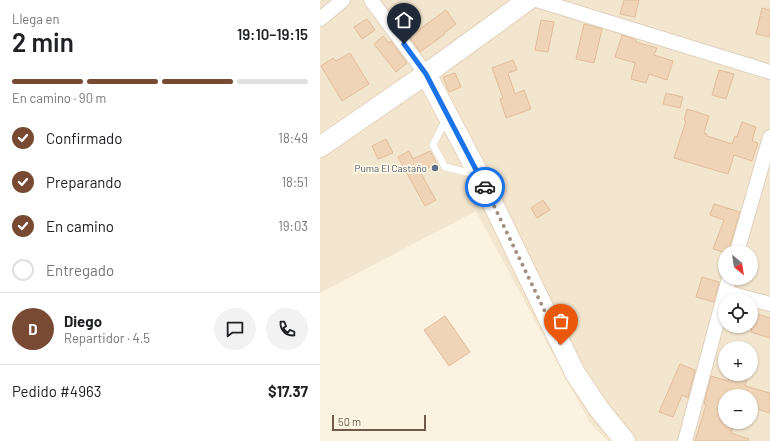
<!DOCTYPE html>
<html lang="es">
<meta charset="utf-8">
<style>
:root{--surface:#fff;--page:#f2f2f2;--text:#202124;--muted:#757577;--line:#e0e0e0;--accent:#784933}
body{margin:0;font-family:Barlow,sans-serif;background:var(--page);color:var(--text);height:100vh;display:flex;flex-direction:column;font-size:15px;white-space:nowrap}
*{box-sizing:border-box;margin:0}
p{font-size:13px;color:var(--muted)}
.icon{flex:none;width:22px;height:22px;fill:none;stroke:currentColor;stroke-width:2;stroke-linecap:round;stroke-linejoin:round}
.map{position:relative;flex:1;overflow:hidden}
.drawer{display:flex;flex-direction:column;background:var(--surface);width:320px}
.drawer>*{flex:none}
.needle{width:26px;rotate:150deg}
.tools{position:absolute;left:398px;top:245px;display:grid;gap:8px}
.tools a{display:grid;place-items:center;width:40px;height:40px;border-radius:50%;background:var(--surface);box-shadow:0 1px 3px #0004;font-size:20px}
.scale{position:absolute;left:12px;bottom:10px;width:94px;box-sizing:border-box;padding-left:4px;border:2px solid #715b48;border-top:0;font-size:11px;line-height:14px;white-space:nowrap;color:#715b48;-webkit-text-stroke:3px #fff7e5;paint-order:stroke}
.pin{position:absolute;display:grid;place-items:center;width:34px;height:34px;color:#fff;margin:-41px -17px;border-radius:50% 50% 50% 0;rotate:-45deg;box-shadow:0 0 4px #0007}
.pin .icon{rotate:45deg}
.courier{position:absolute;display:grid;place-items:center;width:40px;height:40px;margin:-20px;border:3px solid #1a73e8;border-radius:50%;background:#fff;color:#222;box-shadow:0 1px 5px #0007}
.overview em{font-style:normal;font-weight:600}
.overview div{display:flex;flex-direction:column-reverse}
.overview{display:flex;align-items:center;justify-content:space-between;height:68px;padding:0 12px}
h1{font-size:26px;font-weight:600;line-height:30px}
.bar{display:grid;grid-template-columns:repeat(4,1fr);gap:6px 4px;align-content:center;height:48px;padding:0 12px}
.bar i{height:5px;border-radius:3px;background:var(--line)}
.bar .on{background:var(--accent)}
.bar p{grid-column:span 4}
.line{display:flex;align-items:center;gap:10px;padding:0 12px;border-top:1px solid var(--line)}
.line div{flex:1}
.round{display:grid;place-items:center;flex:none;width:42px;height:42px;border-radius:21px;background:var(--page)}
ol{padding:0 12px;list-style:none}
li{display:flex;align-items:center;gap:12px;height:44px}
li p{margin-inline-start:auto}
li .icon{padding:4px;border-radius:50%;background:var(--accent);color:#fff;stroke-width:4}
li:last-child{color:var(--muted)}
li i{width:22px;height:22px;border:2px solid var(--line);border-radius:50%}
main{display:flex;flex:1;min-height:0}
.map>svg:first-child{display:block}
</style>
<main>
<section class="drawer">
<div class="overview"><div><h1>2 min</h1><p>Llega en</p></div><em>19:10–19:15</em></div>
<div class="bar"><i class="on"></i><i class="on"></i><i class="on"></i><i></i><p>En camino · 90 m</p></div>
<ol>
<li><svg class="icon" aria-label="check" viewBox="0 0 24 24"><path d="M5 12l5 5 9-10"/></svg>Confirmado<p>18:49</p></li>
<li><svg class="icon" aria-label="check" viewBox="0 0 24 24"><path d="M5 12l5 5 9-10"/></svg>Preparando<p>18:51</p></li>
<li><svg class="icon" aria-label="check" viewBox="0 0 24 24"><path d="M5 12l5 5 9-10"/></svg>En camino<p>19:03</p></li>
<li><i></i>Entregado</li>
</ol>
<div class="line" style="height:72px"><b class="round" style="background:var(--accent);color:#fff">D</b><div><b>Diego</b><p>Repartidor · 4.5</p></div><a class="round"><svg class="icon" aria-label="chat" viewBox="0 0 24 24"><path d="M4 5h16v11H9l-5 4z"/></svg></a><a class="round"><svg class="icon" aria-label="phone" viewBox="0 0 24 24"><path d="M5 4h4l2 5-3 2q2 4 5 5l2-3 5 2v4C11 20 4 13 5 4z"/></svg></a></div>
<div class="line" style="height:52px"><div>Pedido #4963</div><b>$17.37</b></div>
</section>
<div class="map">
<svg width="450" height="441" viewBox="0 0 450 441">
<rect width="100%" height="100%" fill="#fbf3e0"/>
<path fill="#f3e6ce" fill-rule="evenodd" d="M0,0H450V441H288L270,423L156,211L0,293ZM405,252H431V278H405ZM405,300H431V326H405ZM405,348H431V374H405ZM405,396H431V422H405Z"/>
<path fill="#f0d4b8" stroke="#e2bc99" d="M304,0H319L315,17L300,14Z
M442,8L450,10V37L436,34Z
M126,10L136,24L124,33L125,34L100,52L89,37Z
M47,19L55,30L42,39L34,27Z
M221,20L234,22L228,52L215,50Z
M264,24L282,29L274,63L256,59Z
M302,35L316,40V42L337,48L334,55L353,61L347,80L329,74L326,83L311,79L315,63L295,57Z
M63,36L69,43L71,41L87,63L76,72L54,44Z
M30,53L49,84L22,101L1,66L13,58L16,61Z
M193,60L197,70L188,73L195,94L204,90L211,109L186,118L180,99L183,98L172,68Z
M399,70L414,74L406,99L392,95Z
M135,73L141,87L129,92L123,77Z
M346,93L363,97L360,108L343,104Z
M367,109L389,116L384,133L387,134V136L412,144L415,136L417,137L422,122L436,127L432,141L438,143L432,161L414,155L408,174L354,158L366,121L364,120Z
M66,139L73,153L58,159L52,146Z
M89,151L93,159L110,151L117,164L100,172L116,200L105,206L78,157Z
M223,200L230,210L217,218L211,208Z
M394,204L420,212L408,252H403L393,249L404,220L390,215Z
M382,277L399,282L394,302L376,297Z
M431,312L450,318V338L431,332Z
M125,316L150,352L129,366L104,330Z
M360,364L375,370L368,398L362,395L353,417L339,412Z
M410,374H428L425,386L450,393V413L431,407V396H405V422H414L411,433L429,439L428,441H375L386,405L384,404L391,376L408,381Z"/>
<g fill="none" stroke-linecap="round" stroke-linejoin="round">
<defs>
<path id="lane" d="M126,119L113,145L125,167L154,174"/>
<path id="street" d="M51,0L106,74
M217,0L450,72
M0,19L23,0
M417,252L450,137
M405,292L450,304
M365,441L409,278"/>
<path id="secondary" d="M106,74L159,175L255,373L279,409L305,441
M0,147L106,74L208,0"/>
</defs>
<use href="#lane" stroke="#dfd0bc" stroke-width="8"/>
<use href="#street" stroke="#dfd0bc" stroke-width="16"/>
<use href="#secondary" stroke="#e4d2ba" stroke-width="22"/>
<use href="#lane" stroke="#fff" stroke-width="7"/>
<use href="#street" stroke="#fff" stroke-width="14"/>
<use href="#secondary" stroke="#fff" stroke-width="20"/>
</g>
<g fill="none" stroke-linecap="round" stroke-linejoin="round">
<path stroke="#a1907d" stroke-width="4" stroke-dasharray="0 7.2" d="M165,187L241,345"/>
<path stroke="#1a73e8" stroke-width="5" d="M84,44L106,74L165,187"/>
</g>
<circle fill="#5c6f8a" stroke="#fff7e5" stroke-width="1.5" cx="115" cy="168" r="4"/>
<g text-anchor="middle" stroke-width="3.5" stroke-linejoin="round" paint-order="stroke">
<g font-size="10" fill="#4e5e75" stroke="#fff7e5" text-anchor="end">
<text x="107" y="172">Puma El Castaño</text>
</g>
</g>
</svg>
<div class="tools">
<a><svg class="needle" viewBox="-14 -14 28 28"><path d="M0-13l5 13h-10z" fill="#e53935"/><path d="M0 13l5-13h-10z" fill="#757577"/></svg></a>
<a><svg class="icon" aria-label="locate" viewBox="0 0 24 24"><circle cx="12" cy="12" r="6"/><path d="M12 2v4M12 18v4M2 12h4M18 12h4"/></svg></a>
<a>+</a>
<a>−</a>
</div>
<div class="scale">50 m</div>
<div class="pin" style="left:241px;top:345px;background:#ea580c"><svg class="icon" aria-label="bag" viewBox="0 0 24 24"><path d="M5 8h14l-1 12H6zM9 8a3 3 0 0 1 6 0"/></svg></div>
<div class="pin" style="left:84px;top:44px;background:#1f2937"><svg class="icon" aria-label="home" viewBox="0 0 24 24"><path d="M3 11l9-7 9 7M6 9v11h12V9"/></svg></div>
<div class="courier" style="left:165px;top:187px"><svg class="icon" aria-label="car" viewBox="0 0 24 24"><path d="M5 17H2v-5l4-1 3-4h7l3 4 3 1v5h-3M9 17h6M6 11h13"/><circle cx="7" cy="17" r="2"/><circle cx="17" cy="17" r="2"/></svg></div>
</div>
</main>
